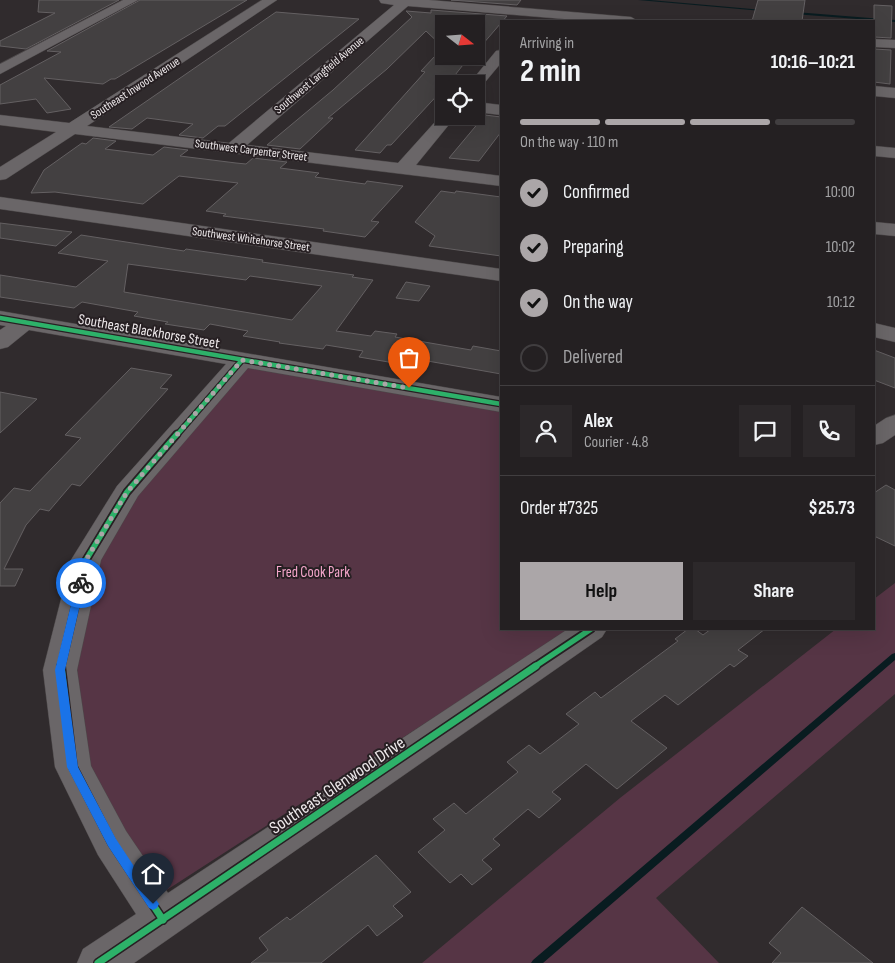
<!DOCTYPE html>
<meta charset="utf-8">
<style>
:root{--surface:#242022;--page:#2c282a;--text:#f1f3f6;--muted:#a3a3a5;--line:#413e40;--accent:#aba6a8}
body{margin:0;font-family:"Sofia Sans Condensed",sans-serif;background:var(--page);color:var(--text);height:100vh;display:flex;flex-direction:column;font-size:19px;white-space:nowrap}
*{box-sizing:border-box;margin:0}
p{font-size:16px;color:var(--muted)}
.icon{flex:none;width:28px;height:28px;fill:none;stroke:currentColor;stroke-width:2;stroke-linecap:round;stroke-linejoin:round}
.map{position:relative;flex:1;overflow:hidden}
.sheet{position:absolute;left:500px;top:20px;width:375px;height:610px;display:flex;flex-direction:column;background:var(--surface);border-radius:0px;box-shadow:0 5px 20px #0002,0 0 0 1px var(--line)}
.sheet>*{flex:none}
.needle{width:32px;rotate:107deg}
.buttons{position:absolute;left:435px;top:15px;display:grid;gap:10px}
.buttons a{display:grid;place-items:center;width:50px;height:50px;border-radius:0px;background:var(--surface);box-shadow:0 5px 20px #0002,0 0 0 1px var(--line);font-size:25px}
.pin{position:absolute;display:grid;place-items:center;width:42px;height:42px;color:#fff;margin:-51px -21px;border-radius:50% 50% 50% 0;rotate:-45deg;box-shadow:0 0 5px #0007}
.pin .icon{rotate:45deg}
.courier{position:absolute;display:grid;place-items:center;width:50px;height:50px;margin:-25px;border:4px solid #1a73e8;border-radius:50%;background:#fff;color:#222;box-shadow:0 1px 6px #0007}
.summary em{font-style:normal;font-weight:700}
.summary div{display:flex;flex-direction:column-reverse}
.summary{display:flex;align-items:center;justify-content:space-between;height:85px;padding:0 20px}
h1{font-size:32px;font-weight:700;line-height:38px}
.bar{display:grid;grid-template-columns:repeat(4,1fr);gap:8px 5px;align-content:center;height:60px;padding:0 20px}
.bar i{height:6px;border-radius:4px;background:var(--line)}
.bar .active{background:var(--accent)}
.bar p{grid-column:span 4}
.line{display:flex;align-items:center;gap:12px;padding:0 20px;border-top:1px solid var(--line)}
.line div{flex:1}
.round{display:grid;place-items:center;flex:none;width:52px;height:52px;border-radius:0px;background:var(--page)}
ol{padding:0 20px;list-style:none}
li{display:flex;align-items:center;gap:15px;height:55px}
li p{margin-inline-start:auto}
li .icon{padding:5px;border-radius:50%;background:var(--accent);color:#111;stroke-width:4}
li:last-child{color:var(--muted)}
li i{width:28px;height:28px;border:2px solid var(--line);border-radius:50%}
.button{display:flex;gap:10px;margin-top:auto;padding:10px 20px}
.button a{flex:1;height:58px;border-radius:0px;background:var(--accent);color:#111;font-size:20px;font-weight:700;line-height:58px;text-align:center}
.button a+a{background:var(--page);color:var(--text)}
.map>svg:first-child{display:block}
</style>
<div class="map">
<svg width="895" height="963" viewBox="0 0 895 963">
<rect width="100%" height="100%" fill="#302b2d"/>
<path fill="#563545" d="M244,364L501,409V629H571L159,895L84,755L68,676L91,575L134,493Z
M895,583V694L656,898L719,963H422L620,798L836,629H874V599Z"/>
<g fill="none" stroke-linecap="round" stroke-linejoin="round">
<path fill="#091c20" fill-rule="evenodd" d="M638,0H650L763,10L762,11Z
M795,12L895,20V22L794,14Z
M895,653V660L543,963H531L533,960L892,654Z"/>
</g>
<path fill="#434041" stroke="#646062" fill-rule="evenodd" d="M39,0H119L26,49L0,46V41L55,13L38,12Z
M140,0H247L115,79H111L103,84L44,78L71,109L47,113L36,99L0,104V85L61,52L47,51Z
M451,0H521L517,5Z
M758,0H805L802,21H752Z
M874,5L892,6L891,38L874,37Z
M431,10L507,16L476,52V24H444V48L426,31L387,69L328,118H333L300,149L267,145L333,90L412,17L406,11L431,13Z
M276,12L359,19L225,126H218L203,138L179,135L193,124L147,118L132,129L109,127Z
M874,49L891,50L890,84L874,82Z
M435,56H470L448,84H444V88L391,145H387L380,153L355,150L425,72L421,71Z
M485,115L501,117V132L479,161L449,158Z
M93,138L116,141L105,149L153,155L164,147L188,150L180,156L236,163L246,164L253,158L287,162L280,168L319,173L315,177L365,184L367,181L403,186L371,221L379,222L365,237L323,231L324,229L223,216L226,214L206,211L238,183L179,176L143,204L55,192L31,193L44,170L82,143L86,144Z
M441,191L455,193L456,191L501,197V256L429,246L435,236L415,222Z
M0,223L72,232L56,246L0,238Z
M81,235L184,251L186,249L263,260L262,262L354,275L352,277L373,280L336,331L371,336L375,331L397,334L395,337L471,350L473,346L501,351V374L422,360L418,367L359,357L363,351L326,345L323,349L279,343L280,342L243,336L248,331L210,324L204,330L165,324L168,322L134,316L138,312L82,302L74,308L0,297V275L76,287L108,261L58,253ZM128,264L246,280L250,276L322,286L292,320L124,292Z
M406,282L430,286L419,301L396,298Z
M874,350L895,358V388L874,380Z
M131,368L172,375L160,388L168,389L80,486L72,484L49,511L40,509L26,525L4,569H23L15,586H0V503L14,488L30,491L81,438L65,435Z
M0,392L37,399L0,433Z
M886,485L895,490V546L874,536V493Z
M688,629H695L703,635L711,629H765L738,650L748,656L734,667L730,664L678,705L665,695L631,721L667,748L617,789L586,764L552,792L561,799L539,818L528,809L493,839L500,845L482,860L492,869L472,885L461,874L450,883L418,852L445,830L433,819L454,803L466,814L518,772L507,762L529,745L540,754L579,724L566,714L595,692L601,698L678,641L675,639Z
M376,855L411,892L393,906L403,916L377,936L368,925L321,963H251L268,950L259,938L287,917L290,920Z
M802,907L873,963H772L781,953L769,943Z"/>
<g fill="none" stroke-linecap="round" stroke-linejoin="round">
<defs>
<path id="minor" d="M123,0H138L0,74V64Z
M262,0H277L87,126L229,143L394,5L381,3L379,0H429L631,17L638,21H588L408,6L247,145L398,163L444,112V116H456L416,165L501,176V186L75,134L6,179L0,180V167L56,132L0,125V115L69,123Z
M874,39L895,40V48L874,47Z
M501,50V63L481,87L476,88V84H469L496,51Z
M874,86L895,88V98L874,96Z
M476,102L501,105V115L476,112Z
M874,146L895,148V158L874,156Z
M0,197L501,269V281L0,209Z
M874,222L895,224V236L874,234Z
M0,311L501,397V412L248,368L138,496L101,560L77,670L91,766L126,831L168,893L568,629H607L602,637L134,963H77L83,949L136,914L98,855L55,767L43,670L71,560L117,486L226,364L29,330L8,347L0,349V330L6,326L0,325Z
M874,323L895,328V342L874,337Z
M895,415V435L883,443L874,445V426L886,418Z"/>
</defs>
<use href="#minor" stroke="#4b4748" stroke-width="1"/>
<use href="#minor" fill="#6a6668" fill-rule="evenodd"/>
<defs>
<path id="cycleway-far2" d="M0,318L501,404
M176,436L242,360"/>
<path id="cycleway-far1" d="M61,667L86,560L127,492L177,434
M534,667L591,629"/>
<path id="cycleway" d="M61,666L73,767L112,843L163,920
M98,963L536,666"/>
</defs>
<use href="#cycleway-far2" stroke="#272023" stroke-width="7"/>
<use href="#cycleway-far1" stroke="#272023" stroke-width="9"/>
<use href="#cycleway" stroke="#272023" stroke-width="10"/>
<use href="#cycleway-far2" stroke="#2db169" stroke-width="4.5"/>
<use href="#cycleway-far1" stroke="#2db169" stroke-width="5.5"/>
<use href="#cycleway" stroke="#2db169" stroke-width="7"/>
</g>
<path fill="#1a73e8" d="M77,580H81L85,583L65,670L78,767L116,839L157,901L159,904L157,908L153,910L149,908L108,846L67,767L55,670Z"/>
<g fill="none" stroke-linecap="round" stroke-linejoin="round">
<path stroke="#aba6a8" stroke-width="5" stroke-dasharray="0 9" d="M81,583L86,560L127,492L242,360L409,388"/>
</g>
<g text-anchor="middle" stroke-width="4" stroke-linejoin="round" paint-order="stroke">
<g font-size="12" fill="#ede8ea" stroke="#272023">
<text transform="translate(319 75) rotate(-40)" y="4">Southwest Langfield Avenue</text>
<text transform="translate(135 88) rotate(-33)" y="4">Southeast Inwood Avenue</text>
<text transform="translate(251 150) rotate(7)" y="4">Southwest Carpenter Street</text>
<text transform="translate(251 239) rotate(8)" y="4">Southwest Whitehorse Street</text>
</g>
<g font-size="15" fill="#ede8ea" stroke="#272023">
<text transform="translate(149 331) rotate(10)" y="5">Southeast Blackhorse Street</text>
</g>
<g font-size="15" fill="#f5a6cb" stroke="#272023">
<text x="313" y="577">Fred Cook Park</text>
</g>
<g font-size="18" fill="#ede8ea" stroke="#272023">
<text transform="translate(337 785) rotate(-34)" y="6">Southeast Glenwood Drive</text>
</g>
</g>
</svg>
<div class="buttons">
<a><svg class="needle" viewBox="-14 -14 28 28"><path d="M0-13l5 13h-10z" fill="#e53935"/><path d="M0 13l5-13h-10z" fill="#a3a3a5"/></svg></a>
<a><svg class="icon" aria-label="locate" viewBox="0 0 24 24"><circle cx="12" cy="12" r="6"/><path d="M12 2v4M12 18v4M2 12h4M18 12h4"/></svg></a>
</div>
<div class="pin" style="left:409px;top:388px;background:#ea580c"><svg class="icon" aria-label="bag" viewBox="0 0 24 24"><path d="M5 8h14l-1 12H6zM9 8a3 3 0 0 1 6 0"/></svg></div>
<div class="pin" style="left:153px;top:904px;background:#1f2937"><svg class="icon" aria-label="home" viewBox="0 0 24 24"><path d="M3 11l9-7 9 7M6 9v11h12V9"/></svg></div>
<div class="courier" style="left:81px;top:583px"><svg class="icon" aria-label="bike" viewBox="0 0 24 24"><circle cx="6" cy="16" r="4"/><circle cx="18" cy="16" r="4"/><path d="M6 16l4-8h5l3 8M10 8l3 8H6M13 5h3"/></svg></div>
<section class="sheet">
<div class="summary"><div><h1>2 min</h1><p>Arriving in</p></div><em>10:16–10:21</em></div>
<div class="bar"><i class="active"></i><i class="active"></i><i class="active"></i><i></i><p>On the way · 110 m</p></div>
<ol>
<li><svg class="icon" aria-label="check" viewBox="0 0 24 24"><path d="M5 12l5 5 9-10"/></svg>Confirmed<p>10:00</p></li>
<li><svg class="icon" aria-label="check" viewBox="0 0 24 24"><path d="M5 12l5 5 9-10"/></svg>Preparing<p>10:02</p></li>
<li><svg class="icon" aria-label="check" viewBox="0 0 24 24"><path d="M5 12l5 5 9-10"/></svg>On the way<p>10:12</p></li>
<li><i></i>Delivered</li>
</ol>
<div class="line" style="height:90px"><a class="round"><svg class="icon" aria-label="person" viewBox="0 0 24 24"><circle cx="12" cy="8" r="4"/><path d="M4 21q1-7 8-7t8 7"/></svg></a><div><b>Alex</b><p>Courier · 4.8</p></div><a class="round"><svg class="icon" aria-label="chat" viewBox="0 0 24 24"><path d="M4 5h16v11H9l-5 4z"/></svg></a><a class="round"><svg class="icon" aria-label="phone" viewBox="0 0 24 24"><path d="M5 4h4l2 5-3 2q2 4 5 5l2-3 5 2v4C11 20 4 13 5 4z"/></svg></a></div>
<div class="line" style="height:65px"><div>Order #7325</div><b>$25.73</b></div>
<div class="button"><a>Help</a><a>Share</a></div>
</section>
</div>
